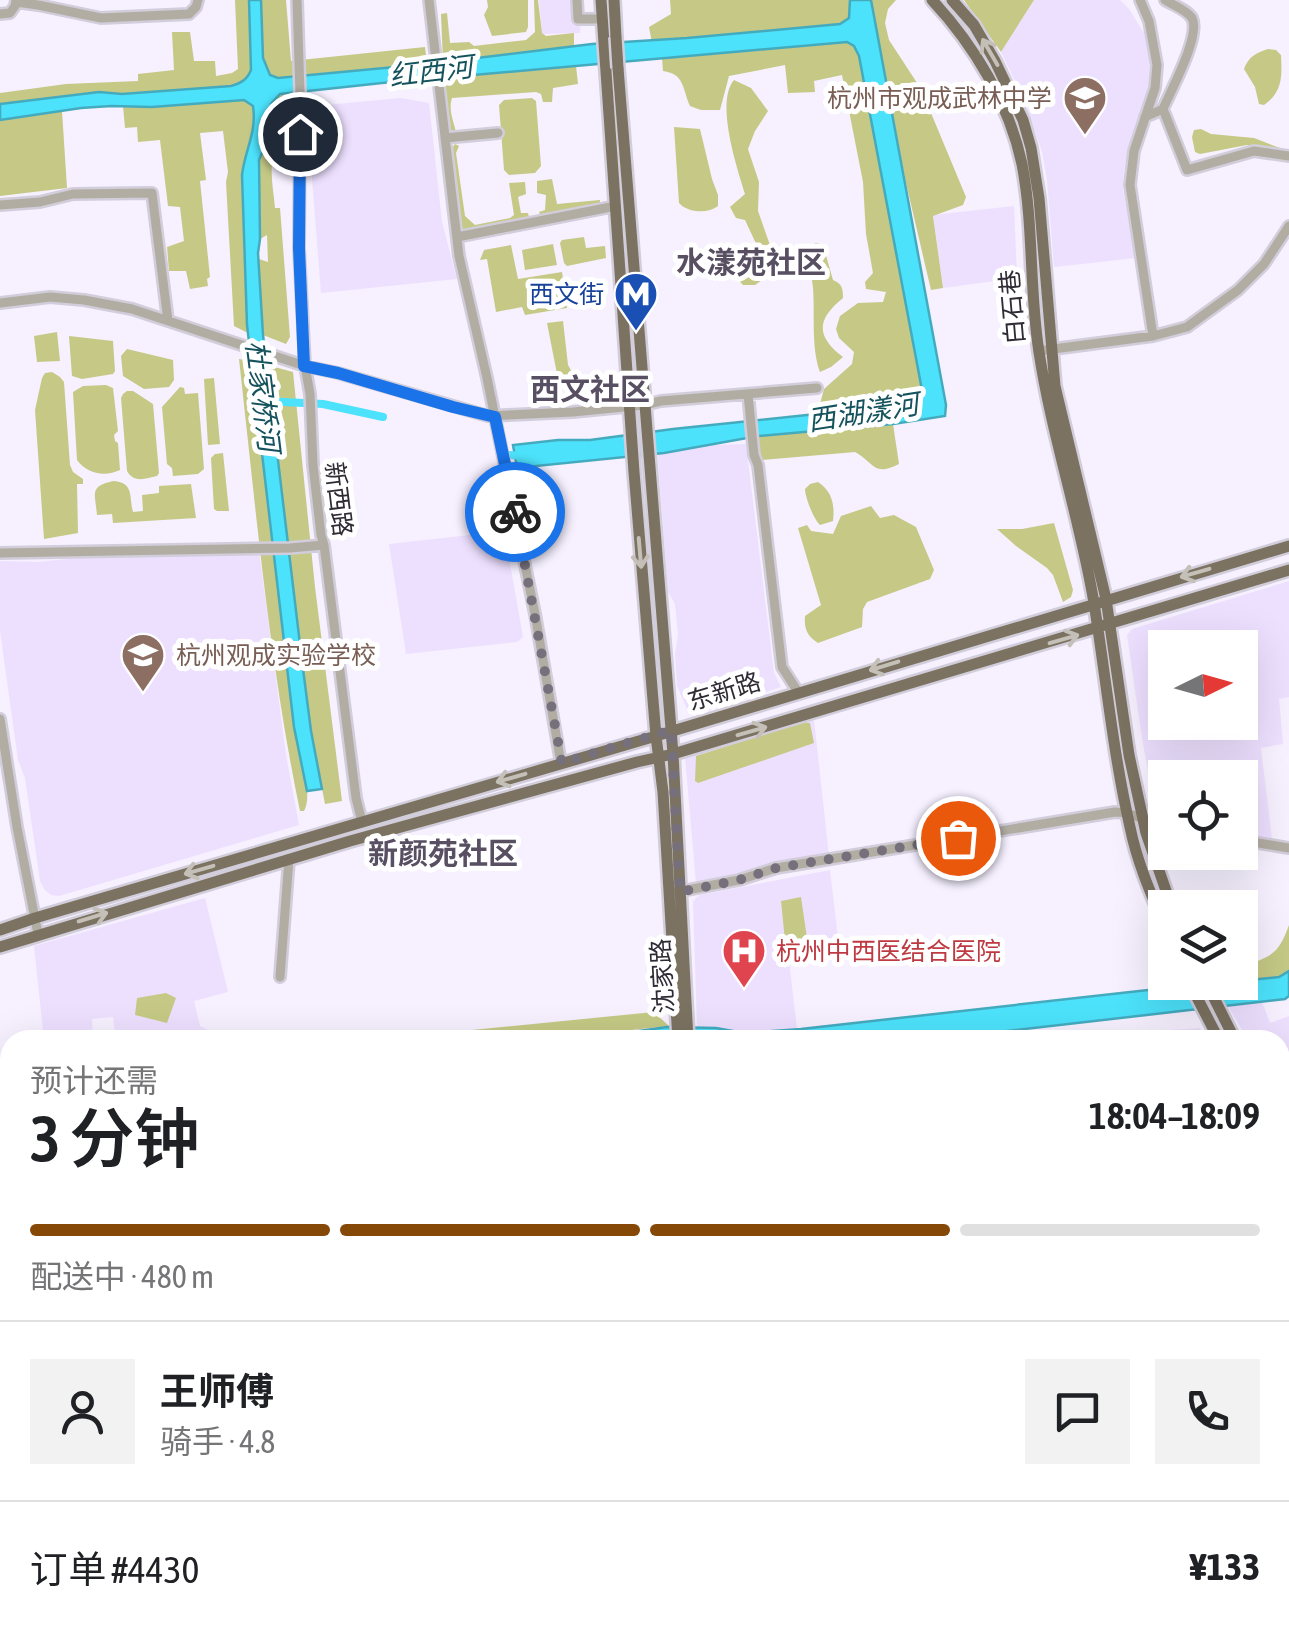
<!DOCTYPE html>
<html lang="zh">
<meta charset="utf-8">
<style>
:root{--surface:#fff;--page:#f2f2f2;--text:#202124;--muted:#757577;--line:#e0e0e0;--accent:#854807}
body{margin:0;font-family:"Asap Condensed","Noto Sans SC",sans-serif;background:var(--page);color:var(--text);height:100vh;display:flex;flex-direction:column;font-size:38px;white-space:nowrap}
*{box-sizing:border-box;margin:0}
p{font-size:32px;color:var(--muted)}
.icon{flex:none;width:55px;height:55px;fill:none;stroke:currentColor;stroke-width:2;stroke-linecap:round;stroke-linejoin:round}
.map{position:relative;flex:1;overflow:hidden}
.drawer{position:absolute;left:0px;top:1030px;width:1290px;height:622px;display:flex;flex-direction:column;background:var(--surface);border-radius:30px 30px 0 0;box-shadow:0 10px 40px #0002}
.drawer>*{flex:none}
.needle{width:65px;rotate:85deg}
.buttons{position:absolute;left:1148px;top:630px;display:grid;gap:20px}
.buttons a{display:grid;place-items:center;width:110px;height:110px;border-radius:0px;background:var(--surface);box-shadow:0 10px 40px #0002;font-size:50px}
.pin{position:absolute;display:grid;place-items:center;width:85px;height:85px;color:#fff;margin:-42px;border:5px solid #fff;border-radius:50%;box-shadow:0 2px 10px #0007}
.courier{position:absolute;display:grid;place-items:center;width:100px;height:100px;margin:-50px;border:8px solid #1a73e8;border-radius:50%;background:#fff;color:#222;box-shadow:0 2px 12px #0007}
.overview em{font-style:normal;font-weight:600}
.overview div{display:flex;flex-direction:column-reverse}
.overview{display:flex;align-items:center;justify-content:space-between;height:170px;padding:0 30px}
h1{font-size:65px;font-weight:600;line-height:75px}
.bar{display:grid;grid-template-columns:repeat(4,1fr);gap:15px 10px;align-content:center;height:120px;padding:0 30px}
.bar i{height:12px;border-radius:8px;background:var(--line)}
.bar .selected{background:var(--accent)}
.bar p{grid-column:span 4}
.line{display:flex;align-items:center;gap:25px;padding:0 30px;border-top:2px solid var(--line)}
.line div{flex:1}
.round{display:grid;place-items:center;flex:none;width:105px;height:105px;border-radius:0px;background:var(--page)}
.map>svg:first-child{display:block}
</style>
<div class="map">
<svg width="1289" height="1651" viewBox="0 0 1289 1651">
<rect width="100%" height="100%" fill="#f6f0ff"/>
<path fill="#ede0ff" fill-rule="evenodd" d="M539,0H581L580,33L542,34Z
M1034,0H1120L1129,9L1144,33L1150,62L1148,90L1128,148L1124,171L1123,190L1136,258L1054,267L1047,180L1042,152L1024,100L1001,52Z
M401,98L429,103L442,222L457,279L321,293L307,115L326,105Z
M1014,206L1017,278L943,288L933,215Z
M746,444L774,673L781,687L699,714L687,709L677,686L675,654L678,635L675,604L668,592L657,447Z
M497,532L506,541L523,637L517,642L406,654L389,544Z
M259,550L286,755L299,825L59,896L51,895L45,890L40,881L25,778L18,760L0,631V561L38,562L135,552Z
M1289,581V697L1279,699L1283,744L1261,748L1272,839L1240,835V778H1165V825L1157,822L1142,738L1127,635L1132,629ZM1165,648H1240V722H1165Z
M814,720L829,856L696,883L685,757Z
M830,870L840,955L789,961L797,1029L744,1033L697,1028L693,902L696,898L700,895Z
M205,898L228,992L194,1001L200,1026L214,1033L215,1040H116L113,1017L92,1019L93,1040H44L34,946Z
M1262,1002L1270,1023L1289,1016V1105L1280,1093V1040H1248L1228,1006Z
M1200,1028L1206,1040H1072L1154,1031Z
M1289,1361V1508H1287L1280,1490V1369Z
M433,1643H686V1651H434Z
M721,1643H850L851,1651H721Z"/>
<path fill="#c5c985" d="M235,0H249L251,70C247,80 241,83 231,86L122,94L99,92L0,104V93L66,84L138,81V74L174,70L172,32H190L194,61H215L216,76L232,73L238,69Z
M261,0H286L291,61L425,47L427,64L278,78L270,75L263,58Z
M487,0H528V27L526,32L492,36L484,15L488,7Z
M534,0H538L542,33L546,36L574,33V46L443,62L441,14L447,13L450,43L469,42L474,46L526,40L535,32Z
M670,0H851L855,15L843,23L652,43L649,27L671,14Z
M871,0H896L888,9L885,23L889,40L921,89L966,197L963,205L933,216L943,288L931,290L906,183Z
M964,0H1034L1001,52Z
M847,42L854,46L859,56L922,391L920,398L826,413L820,404L824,389L852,364L854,352L839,338L836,329L840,316L858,303L883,302L886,292L866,289L865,282L873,273L866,234L863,182L842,75L814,81L815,92L788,93L785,65L729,76L720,110H701L690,106C682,88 685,74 663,71L662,58Z
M1268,49L1276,50L1281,55C1282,75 1283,92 1264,105L1259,104L1255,87L1244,69C1249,56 1256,53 1268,49Z
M576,66L578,84L553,88L552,102H543L541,94L536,92L452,98C448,110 454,122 456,132L448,130L442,78Z
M734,80L751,88L768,111L755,131L748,149L759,182L758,211L771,248L790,249L791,260L755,285H743L734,275L723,253L726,244L749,278L767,267L745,220L736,218L730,207L745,194C737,168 715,102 734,80Z
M280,94H283L284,136C265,155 273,184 275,208H280L290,337L286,344L263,335L259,259L268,262L267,235L260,239L259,160L270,134L271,104Z
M532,98L536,101L541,166L535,173L509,175L504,170L499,105L504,100Z
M244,100L253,106C257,133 245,149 242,175L248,333L234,326L226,182L228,172L223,131L200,133L206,180L200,181L210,277L207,279L208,286L190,289L186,271H169L167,247L184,241L180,207L168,206L160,140L138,142L137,127L125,128L123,106L152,107Z
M62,111L67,188L0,196V120Z
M674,127L700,129L712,179L718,195V206C708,214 688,213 679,203Z
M1201,129L1211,134L1254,138L1280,148L1275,150L1247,145L1200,154L1195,152L1192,137L1194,130Z
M455,144L459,146L456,153L465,216L475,225L510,218L514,215L509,183L525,182L526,194L518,197L521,213H528L529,217L464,230L461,227L451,150Z
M552,179L557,204L600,200V203L540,215L539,212L545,210L546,195L537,193V181Z
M584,237L586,248L605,246L606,258L567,266L564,263L560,243L562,240Z
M816,243L823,245L833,280C842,284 843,288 843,298C817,319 815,336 843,357L831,367L820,372C811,347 815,315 813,288C812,274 806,261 808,247Z
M553,244L557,265L525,270L522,250Z
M511,245L518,279L562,272L567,308L525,315L522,307L496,312L487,259L480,260L484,250Z
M563,321L568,365L572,372L559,384L547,323Z
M57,332L60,361L37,362L34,336Z
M69,336L113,341L115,371L113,374L82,379L72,376Z
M127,349L173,360L174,380L169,387L144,389L123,376L121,356Z
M239,359L251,361C265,481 280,601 293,721C295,744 315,792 304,811H300C269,662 256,510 239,359Z
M267,365L293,372L315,587L342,801L325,804L311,731Z
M52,372L60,377L64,382L70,465L73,472L83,479V484H77L78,533L44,539L35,410L42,378L45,373Z
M214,378L220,444L208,445L204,379Z
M106,385L113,388L118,431L114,435L115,441L118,443L120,470C105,477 87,474 77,460L73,392L83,386Z
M180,387L184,388L185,394L198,393L204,469L198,474L173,476L172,468L167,464L162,407Z
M127,391H133L153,404L159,473L157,476C145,479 134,483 127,471L121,398L123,394Z
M893,424L899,464C873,477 875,463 855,452L761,460L758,436Z
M223,453L229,511H217L214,509L211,458L215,454Z
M114,481C134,483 129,496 133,512L143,511L142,495L159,493V486L191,484L196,518L113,523L112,514L97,515C95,493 89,486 114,481Z
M818,482C832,491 835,505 833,521L820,525C814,520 805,497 805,489L810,484Z
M871,506L880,518L894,515L916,527L934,570L930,579L867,602L863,609L862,627L818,643C807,636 804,629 805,616L821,605L798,528L807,525L811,531L833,534L841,516Z
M1054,523L1073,590L1071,597L1063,602L1053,575L1047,568L1016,546L997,529H1022Z
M803,722L810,723L814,743L698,783L695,781L696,756Z
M801,897L807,938L785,941L781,901Z
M1289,925V971L1279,977L1240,981V967C1270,957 1278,956 1289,925Z
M166,993L176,998L167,1023L135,1015L137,998Z
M654,1012L669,1026L538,1040H370Z
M684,1642V1651H555V1642Z
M988,1642L1082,1643L1084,1649L974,1651Z"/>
<path fill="#4de2fb" stroke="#44abbf" stroke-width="2.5" d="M249,0H261L263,58L270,75L278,78L427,64L592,44L687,38L840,24L849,18L850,0H871L946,405L945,416L893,424L758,436L664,453L517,468L513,445L558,440H590L673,429L826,413L920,397L922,390L859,56L854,46L847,42L382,83L280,94L271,104L270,134L259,160L260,239L258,253L263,335L302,661L311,731L322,789L307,791L294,727L247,325L242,175C245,149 257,133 253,106L244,100L152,107L111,106L81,108L0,120V104L99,92L122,94L231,86C241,83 247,80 251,70Z
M1289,971V996L1285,999L991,1033L988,1040H971L969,1036L932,1040H576L667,1027L716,1028L744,1033L801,1029L1184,986L1240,982V981L1279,977Z"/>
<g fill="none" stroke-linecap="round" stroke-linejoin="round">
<path stroke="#4de2fb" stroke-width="8" d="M264,401L323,404L383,417
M509,455L525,456"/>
<defs>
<path id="minor" d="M297,0L300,93L299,248L305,366L310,394L313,465L321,535L324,545L356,798L362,822
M429,0L459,256L487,378L535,614L561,763
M577,0L578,19H602
M1140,0L1149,21L1157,65L1155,88L1134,151L1130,185L1153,336
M16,2L38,5L101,18L189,14L196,7L198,0
M0,14L10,13L15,6L16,0
M1163,109L1187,170L1254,151L1289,156
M1145,117L1163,109C1171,90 1201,36 1192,18C1187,10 1173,5 1165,0
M445,138L498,133
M0,205L40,202L73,194L152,193L168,321
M457,237L616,206
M0,303L50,297L84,300L132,309L305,366L338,373L488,416L573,412L644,405L661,401L817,388
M1038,351L1153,336L1187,327L1238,290L1264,264L1289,226
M748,394L754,455L758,465L782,667L798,692
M0,553L290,548L324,545
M0,719L17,827L38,934
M1240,840L1289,848
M677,892L739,880L776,868L1115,812C1135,812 1147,823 1165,827
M280,977L289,859
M0,1289L10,1287
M1280,1517L1289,1541
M0,1598L10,1609
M38,1642L48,1651
M428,1642L429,1651
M1096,1642L1099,1651
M189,1651L200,1642"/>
<path id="major" d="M601,0L634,472L656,736L663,792L678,1040
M614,0L616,37
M932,0C974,45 1009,103 1022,164C1034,226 1029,290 1039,352C1052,437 1080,519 1094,603C1106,678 1113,753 1130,827C1137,862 1151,894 1165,927
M952,0L974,25L995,61L1023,120L1031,148L1039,198L1055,386L1106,599L1129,755L1146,833L1172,908
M618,68L673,754L688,1040
M0,930L35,918L656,736L1289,546
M0,947L350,841L637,762L673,754L1289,570
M1189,982L1219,1040
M1206,982L1235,1040
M1280,1129L1289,1148
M1280,1161L1289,1180
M1280,1322L1289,1313
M1280,1345L1289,1337
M698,1651V1642
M710,1651V1642
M907,1651L928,1642
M940,1651L956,1642"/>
</defs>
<use href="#minor" stroke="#d2cdda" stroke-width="14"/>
<use href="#major" stroke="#d2cdda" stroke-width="16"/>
<use href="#minor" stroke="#b2ada3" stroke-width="9"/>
<use href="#major" stroke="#7c7261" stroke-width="11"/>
<defs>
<path id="major-bridge" d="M616,37L618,68"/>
</defs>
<use href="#major-bridge" stroke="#d2cdda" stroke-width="16" stroke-linecap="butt"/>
<use href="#major-bridge" stroke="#7c7261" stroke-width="11"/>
</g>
<defs><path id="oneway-shaft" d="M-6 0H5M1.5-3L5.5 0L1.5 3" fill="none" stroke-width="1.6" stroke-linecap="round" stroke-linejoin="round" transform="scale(2.5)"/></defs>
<g stroke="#c4c0b8">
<use href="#oneway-shaft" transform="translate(990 52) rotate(-120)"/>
<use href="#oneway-shaft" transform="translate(640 553) rotate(85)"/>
<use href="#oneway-shaft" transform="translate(1195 573) rotate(164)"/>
<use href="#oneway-shaft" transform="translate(1064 639) rotate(-16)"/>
<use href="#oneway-shaft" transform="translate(884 666) rotate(163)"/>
<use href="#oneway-shaft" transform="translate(752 731) rotate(-16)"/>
<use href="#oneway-shaft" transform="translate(511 778) rotate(164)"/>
<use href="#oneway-shaft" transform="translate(199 870) rotate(164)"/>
<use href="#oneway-shaft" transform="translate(93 917) rotate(-17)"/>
</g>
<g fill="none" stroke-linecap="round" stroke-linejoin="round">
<path stroke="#75707b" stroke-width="10" stroke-dasharray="0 18" d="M515,512L562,763L671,730L680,892L739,880L776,868L958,838"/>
<path stroke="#1a73e8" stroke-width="12" d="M300,134L299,248L304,366L338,373L453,407L495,417L515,512"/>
</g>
<defs>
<symbol id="school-pin" viewBox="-11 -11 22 30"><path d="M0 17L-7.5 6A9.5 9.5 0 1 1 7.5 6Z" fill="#8d6e63" stroke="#fff"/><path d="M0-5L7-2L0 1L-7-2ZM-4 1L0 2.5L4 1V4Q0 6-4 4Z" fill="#fff"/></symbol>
<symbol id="metro-pin" viewBox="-11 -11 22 30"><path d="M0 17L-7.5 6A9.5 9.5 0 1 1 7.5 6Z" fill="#1a4fb4" stroke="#fff"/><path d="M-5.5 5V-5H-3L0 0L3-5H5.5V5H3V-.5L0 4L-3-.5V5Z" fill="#fff"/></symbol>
<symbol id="hospital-pin" viewBox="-11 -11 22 30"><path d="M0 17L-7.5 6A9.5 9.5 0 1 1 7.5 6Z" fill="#e0444e" stroke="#fff"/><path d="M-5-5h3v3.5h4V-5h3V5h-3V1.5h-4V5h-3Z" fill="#fff"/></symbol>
</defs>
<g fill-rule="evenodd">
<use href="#school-pin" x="1060" y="73" width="50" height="68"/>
<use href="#metro-pin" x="611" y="269" width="50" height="68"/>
<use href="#school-pin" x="118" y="630" width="50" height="68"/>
<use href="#hospital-pin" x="719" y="926" width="50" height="68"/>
</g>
<g text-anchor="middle" stroke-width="10" stroke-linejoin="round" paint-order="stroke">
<g font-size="25" fill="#785e54" stroke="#fff" text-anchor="end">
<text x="1052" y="107">杭州市观成武林中学</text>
<text x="176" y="664" text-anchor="start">杭州观成实验学校</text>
</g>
<g font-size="25" fill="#164399" stroke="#fff" text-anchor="end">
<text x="604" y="303">西文街</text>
</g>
<g font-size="25" fill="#2f2b34" stroke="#fff">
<text transform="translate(1012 307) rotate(-95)" y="9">白石巷</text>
<text transform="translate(339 499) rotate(83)" y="9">新西路</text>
<text transform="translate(724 691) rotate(-17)" y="9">东新路</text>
<text transform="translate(662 976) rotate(-93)" y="9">沈家路</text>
</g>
<g font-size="25" fill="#be3a42" stroke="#fff" text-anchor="start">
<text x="776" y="960">杭州中西医结合医院</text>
</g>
<g font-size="28" font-style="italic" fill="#14525d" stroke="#fff">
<text transform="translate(431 71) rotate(-7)" y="10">红西河</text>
<text transform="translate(263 396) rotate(83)" y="10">杜家桥河</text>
<text transform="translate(863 412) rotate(-9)" y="10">西湖漾河</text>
</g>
<g font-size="30" font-weight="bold" fill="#584f63" stroke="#fff">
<text x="751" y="273">水漾苑社区</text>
<text x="590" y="400">西文社区</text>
<text x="443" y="864">新颜苑社区</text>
</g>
</g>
</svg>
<div class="buttons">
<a><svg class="needle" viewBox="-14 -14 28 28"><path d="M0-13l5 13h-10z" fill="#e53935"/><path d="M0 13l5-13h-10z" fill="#757577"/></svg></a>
<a><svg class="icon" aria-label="locate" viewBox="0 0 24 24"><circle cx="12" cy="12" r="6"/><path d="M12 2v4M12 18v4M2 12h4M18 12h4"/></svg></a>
<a><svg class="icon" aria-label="layers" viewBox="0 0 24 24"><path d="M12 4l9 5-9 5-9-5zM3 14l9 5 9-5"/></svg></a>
</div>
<div class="pin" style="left:958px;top:838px;background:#ea580c"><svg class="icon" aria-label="bag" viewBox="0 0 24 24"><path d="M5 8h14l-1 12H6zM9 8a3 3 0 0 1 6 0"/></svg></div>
<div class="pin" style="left:300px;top:134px;background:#1f2937"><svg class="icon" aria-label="home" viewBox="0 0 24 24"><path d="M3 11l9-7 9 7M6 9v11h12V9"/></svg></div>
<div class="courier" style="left:515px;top:512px"><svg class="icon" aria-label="bike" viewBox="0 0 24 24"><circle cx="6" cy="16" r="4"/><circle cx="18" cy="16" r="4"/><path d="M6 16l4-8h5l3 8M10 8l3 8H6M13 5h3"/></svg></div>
<section class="drawer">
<div class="overview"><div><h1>3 分钟</h1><p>预计还需</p></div><em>18:04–18:09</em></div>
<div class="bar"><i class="selected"></i><i class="selected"></i><i class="selected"></i><i></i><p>配送中 · 480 m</p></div>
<div class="line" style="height:180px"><a class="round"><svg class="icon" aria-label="person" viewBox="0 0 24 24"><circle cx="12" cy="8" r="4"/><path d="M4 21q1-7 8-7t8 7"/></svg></a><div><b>王师傅</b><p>骑手 · 4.8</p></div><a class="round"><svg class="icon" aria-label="chat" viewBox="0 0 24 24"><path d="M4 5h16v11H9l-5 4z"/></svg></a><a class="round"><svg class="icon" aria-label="phone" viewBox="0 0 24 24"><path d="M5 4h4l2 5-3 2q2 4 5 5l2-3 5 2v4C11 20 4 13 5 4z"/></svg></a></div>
<div class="line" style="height:130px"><div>订单 #4430</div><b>¥133</b></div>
</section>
</div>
